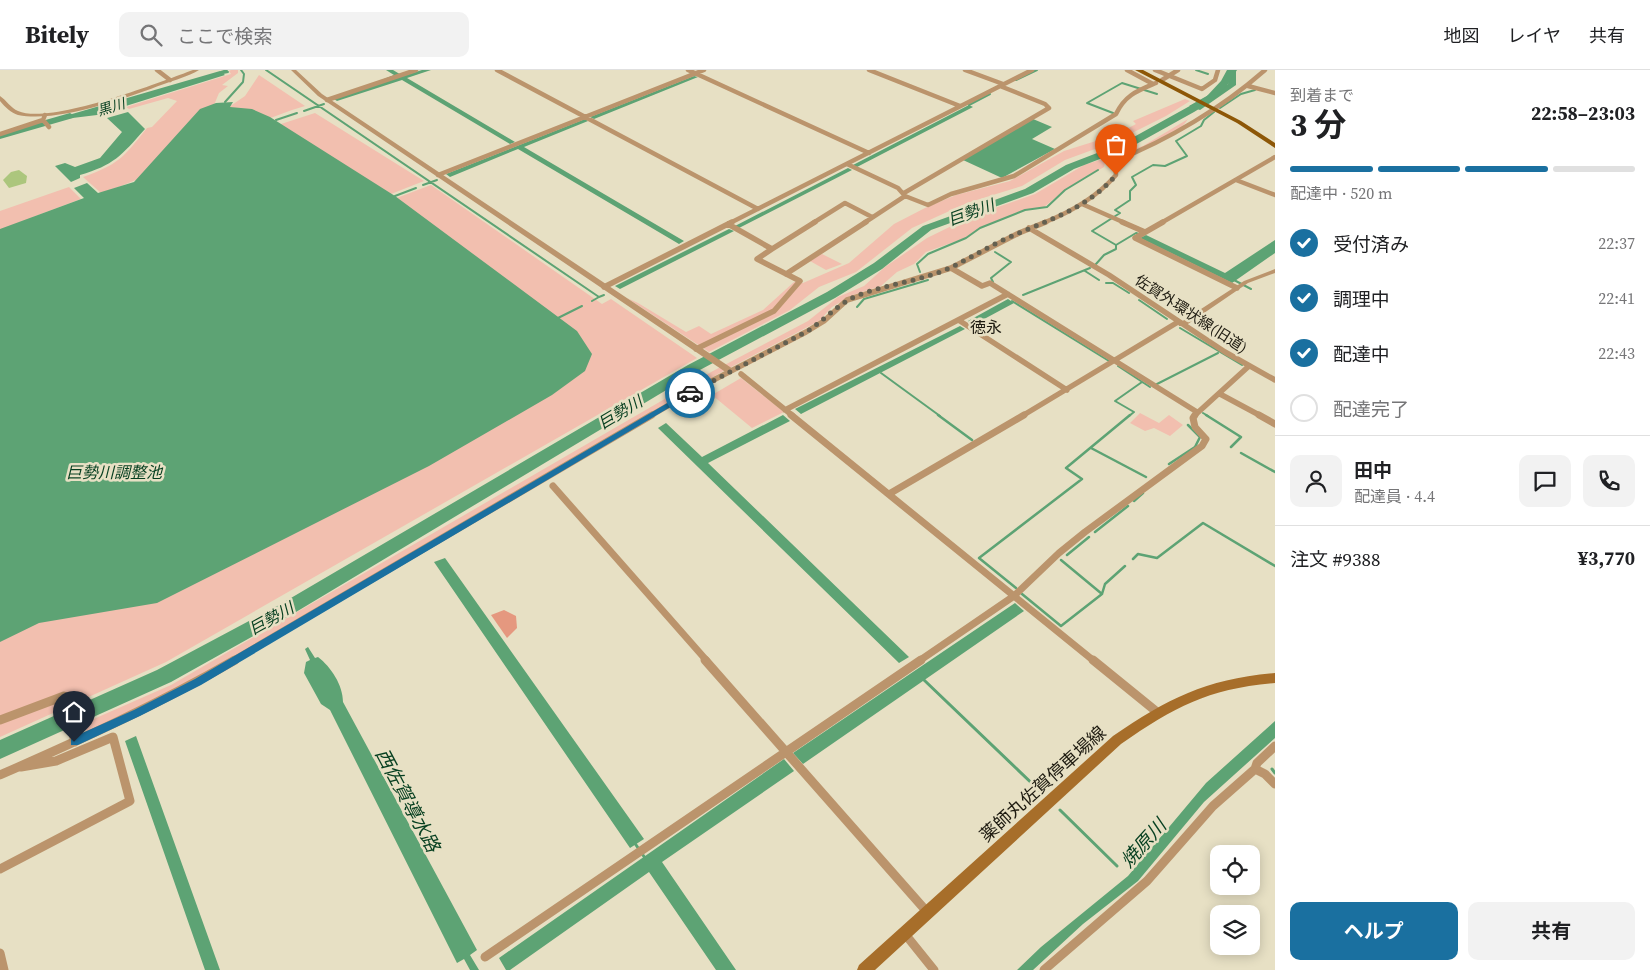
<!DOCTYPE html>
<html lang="ja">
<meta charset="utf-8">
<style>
:root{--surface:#fff;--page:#f2f2f2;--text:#202124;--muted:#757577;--line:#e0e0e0;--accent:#1a70a0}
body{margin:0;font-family:"Source Serif 4","Noto Sans JP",serif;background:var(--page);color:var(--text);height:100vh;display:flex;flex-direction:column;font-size:19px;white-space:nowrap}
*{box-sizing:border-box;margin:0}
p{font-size:16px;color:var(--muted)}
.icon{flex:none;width:28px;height:28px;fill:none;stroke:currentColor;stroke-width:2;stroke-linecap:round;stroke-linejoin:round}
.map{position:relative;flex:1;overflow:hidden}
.sheet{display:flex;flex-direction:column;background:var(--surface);width:375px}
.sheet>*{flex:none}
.tools{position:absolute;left:1210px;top:775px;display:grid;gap:10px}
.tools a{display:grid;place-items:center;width:50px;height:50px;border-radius:10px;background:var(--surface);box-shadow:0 2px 12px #0003;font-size:25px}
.pin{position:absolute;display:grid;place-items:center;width:42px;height:42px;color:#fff;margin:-51px -21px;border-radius:50% 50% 50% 0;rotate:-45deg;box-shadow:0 0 5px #0007}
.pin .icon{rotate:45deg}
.courier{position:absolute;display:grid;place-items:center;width:50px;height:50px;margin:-25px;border:4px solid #1a70a0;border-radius:50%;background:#fff;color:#222;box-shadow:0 1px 6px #0007}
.summary em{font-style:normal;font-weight:700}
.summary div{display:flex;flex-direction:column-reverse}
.summary{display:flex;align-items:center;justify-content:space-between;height:85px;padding:0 15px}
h1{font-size:32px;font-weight:700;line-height:38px}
.bar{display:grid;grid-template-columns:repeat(4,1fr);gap:8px 5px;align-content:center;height:60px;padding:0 15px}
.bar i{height:6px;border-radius:4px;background:var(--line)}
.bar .selected{background:var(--accent)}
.bar p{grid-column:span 4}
.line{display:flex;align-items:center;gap:12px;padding:0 15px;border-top:1px solid var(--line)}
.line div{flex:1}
.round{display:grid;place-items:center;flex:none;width:52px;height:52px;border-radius:10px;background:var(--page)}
ol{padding:0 15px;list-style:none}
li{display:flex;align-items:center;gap:15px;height:55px}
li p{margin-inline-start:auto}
li .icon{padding:5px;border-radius:50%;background:var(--accent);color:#fff;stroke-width:4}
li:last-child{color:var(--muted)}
li i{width:28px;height:28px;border:2px solid var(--line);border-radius:50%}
.primary-button{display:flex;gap:10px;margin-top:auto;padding:10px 15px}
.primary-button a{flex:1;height:58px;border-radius:10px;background:var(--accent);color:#fff;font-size:20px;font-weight:700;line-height:58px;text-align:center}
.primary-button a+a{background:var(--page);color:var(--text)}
header{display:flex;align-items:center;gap:30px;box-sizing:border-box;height:70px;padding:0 25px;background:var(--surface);border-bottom:1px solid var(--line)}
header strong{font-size:24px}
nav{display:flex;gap:28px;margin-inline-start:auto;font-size:18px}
.search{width:350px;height:45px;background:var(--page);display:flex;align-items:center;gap:12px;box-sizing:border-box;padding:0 18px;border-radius:10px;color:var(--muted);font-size:19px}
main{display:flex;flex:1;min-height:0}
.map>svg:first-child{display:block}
</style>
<header>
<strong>Bitely</strong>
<div class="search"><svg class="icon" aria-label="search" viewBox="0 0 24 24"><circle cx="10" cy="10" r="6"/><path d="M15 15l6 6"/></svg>ここで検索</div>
<nav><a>地図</a><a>レイヤ</a><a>共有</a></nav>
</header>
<main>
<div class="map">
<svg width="1275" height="900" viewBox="0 0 1275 900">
<rect width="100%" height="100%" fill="#e7e0c4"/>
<path fill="#f2bfaf" d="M231,0H238V3L222,15L228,16L219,23L214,35L229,37L245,26L259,5L305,36C234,57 172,100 101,123L83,107C119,94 123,88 147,58L152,57L177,31L168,28L129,39L126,37L231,4L229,1Z
M1185,29L1190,31L1166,46L1114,72L1065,90L1022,116L967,133L912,158L856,202L819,217L790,240L709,282L627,228L638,233L686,262L699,256L711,264L763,240L794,212L803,213L849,193L894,154L925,138L956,125L1010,111L1064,81L1115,65L1136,54L1133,51Z
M315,43L424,111L391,124L370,138L431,115L602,234L611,229L697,288L166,592L0,667V406L281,54Z
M1188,49C1176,70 1129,85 1105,92L1104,97L1065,120L1044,137L1024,140L979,158L965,168L926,182L914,194L897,202L881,216L853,225L832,237L819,251L718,304L230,591L155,631L88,662L80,655L171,615L713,301L808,251L838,227L864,216L885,197L927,168L972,146L1035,124L1084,95L1143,76Z
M69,117L81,129L33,147L0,180V141Z
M822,184L842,194L826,200L810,191Z
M741,308L784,342L752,358L712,325Z
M1140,343L1159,353L1169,345L1183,355L1170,366L1154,358L1145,361L1130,353Z"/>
<path fill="#e5987f" d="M504,540L516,546L517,558L507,568L491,545Z"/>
<path fill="#5da374" d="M386,0H393L403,6L422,0H431L407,8L515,72L510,74L402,10L337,31L334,29L394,5Z
M1230,0H1236V15L1200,40L1189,36L1228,14Z
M220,1L225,5L97,45L48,51Z
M694,6L698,7L594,49L590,47Z
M233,32L230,37L252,39L270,47L395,126L577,261L592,284L585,301L552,325L429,396L157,533L39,553L0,572V159L84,128L74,118L87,113L98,123L134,112L200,39L216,33Z
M969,35L973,37L857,97L853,95Z
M128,42L145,59C121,86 114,95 80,105V108L71,112L55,96L65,93L75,97L100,88L122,62L107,48Z
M585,49L588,51L524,77L684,171L679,174L518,79L450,107L446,104Z
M1033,49L1052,57L1032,69L1055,79L1002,108L963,90Z
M848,98L852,100L739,158L735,156Z
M729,159L734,161L620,219L615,216Z
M1146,165L1225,203L1275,170V183L1232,213L1140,168Z
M1008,229L1014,233L973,255L968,251Z
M960,256L965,259L801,344L795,339Z
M783,345L790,351L708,393L909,587L899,593L658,358L666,353L702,387Z
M445,488L644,769L630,778L434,492Z
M1015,533L1024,541L803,694L793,683Z
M308,577L315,588L318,587C331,597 343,615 343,632L477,880L470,885L479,900H470L464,889L457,893L330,640L321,634L304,603L306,592L310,590L305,579Z
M1275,651V668L1204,732L1138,811L1083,854L1033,900H1017L1041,877L1128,806L1206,713Z
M136,666L220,900H205L125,671Z
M784,689L794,701L662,792L736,900H716L649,802L510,900H506L499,888Z"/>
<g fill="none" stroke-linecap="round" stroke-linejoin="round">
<path stroke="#5da374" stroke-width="2" d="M266,0L599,227L604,225
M1196,0L1208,4
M221,2L227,0
M223,3L228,2
M1016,10L1037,0
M225,32L243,12L244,4L241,0
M969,35L990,24
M1220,38L1241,24L1255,20
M304,41L324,34
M1113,43L1087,33L1122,13L1157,24
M276,50L297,43
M423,115L437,110
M395,126L416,118
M1116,175L1136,163L1139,164
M1096,194L1104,185L1116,179V175L1092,161L1120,143L1115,140L1130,130V121L1136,115L1132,107L1153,95L1165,96L1187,86L1176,71L1201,56L1204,50L1214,42
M1085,201L1099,210
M920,202L917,194L928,184L966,168L980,158L1025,140L1047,137L1065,120L1098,100
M1234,210L1251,219
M993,212L991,208L1011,192L995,182
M1106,213H1113L1129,223
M1023,225L1090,198
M1139,230L1167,249
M592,231L599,227
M1012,231L1109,291
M857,237L864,229L928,210
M558,248L582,236
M1180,258L1242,295
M1118,296L1150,317
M881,303L940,346
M1157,314L1218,283
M1203,343L1208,346
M1129,346L1134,342L1115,331L1142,312"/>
<path stroke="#5da374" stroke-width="2.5" d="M938,345L972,370
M1206,345L1241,367L1231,377
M1091,378L1146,407
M1241,383L1275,402
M1169,394L1195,377L1200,367L1188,355
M1134,431L1143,423
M1095,462L1128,436
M1067,485L1089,467
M1133,489L1138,484L1157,488L1203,453L1275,496
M1016,518L979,488L1082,409L1066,398L1130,345
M1022,524L1061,556L1102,524L1061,490
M1102,524L1105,514L1125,496"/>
<path stroke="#5da374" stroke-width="3" d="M924,610L1042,723
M1272,699L1275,703
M1060,740L1117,796
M634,772L645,788"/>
<path fill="#5da374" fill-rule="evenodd" d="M1227,0H1237L1228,14L1212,31L1194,42L1131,77L1074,99L1033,123L931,160L882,199L835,228L698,301L291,545L171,612L0,689V670L157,600L279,535L688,295L827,222L874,193L923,156L1025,119L1066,95L1123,73L1206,27L1221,11Z
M70,43L75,46L73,48L0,69V63Z"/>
</g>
<path fill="#acc67d" d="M19,100L27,106L26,113L9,118L3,110L11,102Z"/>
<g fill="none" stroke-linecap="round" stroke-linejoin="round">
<path stroke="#bb946c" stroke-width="4.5" d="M157,0L170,10
M497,0L758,139
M688,0L869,83
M869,0L960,36
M965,0L1003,14
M1127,0L1153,14
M1155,0L1202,19L1215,10L1218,0
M1162,10L1178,0
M1248,16L1275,23
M327,30L416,0
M43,50L49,57
M0,64L43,50L45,45
M847,94L898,118L905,126L864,153
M438,105L704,0
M1236,110L1275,125
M904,123L1049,38L1045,34L1000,16
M905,126L928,135L951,124L1014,106L1116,44C1125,25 1137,21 1156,13
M1082,134L1125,153
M730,153L1032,0
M813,153L845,133L872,147
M1043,153C1071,142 1096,128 1116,105L1115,91C1168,70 1222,38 1265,0
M1161,153L1275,87"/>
<path stroke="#bb946c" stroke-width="5.5" d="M1122,152L1145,162
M1163,152L1135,168L1237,218
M1029,158L1109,205L1225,282L1275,310
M772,179L815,152
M951,198L982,216L990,213L1197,342
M786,204L866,152
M604,217L732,152
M960,251L1067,320
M696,279L774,241L800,211L757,189L772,179L728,154
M741,304L793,346
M1220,324L1261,346
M785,340L1008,224
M650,346L702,316L806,262L824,251L847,230L951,198L1019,163L1046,152
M1022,346L1178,252
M1194,346L1249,296"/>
<path stroke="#bb946c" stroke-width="7" d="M791,345L1094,591
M1259,345L1275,354
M553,416L707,591
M889,424L1024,345
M232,591L652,345
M919,591L1014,526L1059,483L1085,462L1202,376L1206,369L1195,357L1193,348L1195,345"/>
<path stroke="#bb946c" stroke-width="9" d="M705,590L928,843
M1093,590L1157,642
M0,650L64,626L75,672
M1255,699L1257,693L1275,676
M0,705C80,670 159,634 235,590
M0,799L130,731L113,667L56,691L21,697
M905,864L934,900
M0,883L4,900
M485,887L921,590
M1044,900L1147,811L1213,736L1255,699L1265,704L1275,714"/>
<path fill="#bb946c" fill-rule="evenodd" d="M193,0H199C189,6 175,10 164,14C126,28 58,53 18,45C11,43 5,37 0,31V26C6,30 11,38 18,41C50,55 158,13 193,0Z
M291,0H296L322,24L733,299L734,301L733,303H727L318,26Z
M1275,199V203L1248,213L1185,256H1179L1178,254L1244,211Z"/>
<path fill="#a76e2a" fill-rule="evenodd" d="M1275,603V613C1208,619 1176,636 1121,674L875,900H857L859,895L1113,666C1169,628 1206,609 1275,603Z"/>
<path fill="#8d5707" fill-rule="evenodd" d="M1135,0H1143L1241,51L1275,73V78L1237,53Z"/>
</g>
<path fill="#1a70a0" d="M688,321L694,323L201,615L140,646L78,675H71V668L134,640L195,609Z"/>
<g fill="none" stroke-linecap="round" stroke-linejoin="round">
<path stroke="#646050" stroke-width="5" stroke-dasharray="0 9" d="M690,323L806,262C824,251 838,233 859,225C885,215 913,212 940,202C961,194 980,181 1001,171C1041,152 1086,141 1116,105"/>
</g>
<g text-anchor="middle" stroke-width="5" stroke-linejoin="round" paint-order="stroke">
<g font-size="14" font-style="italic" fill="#063f20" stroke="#e7e0c4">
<text transform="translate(111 37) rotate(-17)" y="5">黒川</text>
</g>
<g font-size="15" fill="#1e1b11" stroke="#e7e0c4">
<text transform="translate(1191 244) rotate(33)" y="5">佐賀外環状線(旧道)</text>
</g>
<g font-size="16" font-style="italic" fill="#063f20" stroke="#e7e0c4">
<text transform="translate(971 142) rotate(-20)" y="6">巨勢川</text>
<text transform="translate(620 342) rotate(-31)" y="6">巨勢川</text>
<text x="114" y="408">巨勢川調整池</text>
<text transform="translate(271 548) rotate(-29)" y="6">巨勢川</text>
</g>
<g font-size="16" fill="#1e1b11" stroke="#e7e0c4">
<text x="986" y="263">徳永</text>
</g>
<g font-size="18" fill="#1e1b11" stroke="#e7e0c4">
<text transform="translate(1043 714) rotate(-42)" y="6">薬師丸佐賀停車場線</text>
</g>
<g font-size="19" font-style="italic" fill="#063f20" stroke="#e7e0c4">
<text transform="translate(408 730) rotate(62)" y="7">西佐賀導水路</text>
<text transform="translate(1143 773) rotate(-48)" y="7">焼原川</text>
</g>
</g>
</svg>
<div class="tools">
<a><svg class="icon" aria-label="locate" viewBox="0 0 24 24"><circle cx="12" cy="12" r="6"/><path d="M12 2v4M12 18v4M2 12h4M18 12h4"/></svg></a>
<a><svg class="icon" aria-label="layers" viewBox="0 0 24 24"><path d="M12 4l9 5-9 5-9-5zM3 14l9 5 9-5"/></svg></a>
</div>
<div class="pin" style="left:1116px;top:105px;background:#ea580c"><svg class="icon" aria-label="bag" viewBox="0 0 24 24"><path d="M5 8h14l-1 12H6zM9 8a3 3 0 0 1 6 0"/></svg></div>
<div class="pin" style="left:74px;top:672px;background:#1f2937"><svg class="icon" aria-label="home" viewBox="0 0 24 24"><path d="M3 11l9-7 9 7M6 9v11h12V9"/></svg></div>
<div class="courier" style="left:690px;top:323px"><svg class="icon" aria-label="car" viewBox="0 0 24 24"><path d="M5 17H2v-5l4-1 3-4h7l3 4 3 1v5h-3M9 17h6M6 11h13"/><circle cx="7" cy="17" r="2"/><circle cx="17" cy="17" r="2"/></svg></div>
</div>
<section class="sheet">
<div class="summary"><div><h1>3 分</h1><p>到着まで</p></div><em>22:58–23:03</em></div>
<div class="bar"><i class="selected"></i><i class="selected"></i><i class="selected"></i><i></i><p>配達中 · 520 m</p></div>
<ol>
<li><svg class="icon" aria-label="check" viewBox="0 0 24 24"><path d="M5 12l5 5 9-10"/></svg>受付済み<p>22:37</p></li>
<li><svg class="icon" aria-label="check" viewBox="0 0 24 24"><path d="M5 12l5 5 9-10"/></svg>調理中<p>22:41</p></li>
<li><svg class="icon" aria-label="check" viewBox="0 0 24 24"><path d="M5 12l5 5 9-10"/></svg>配達中<p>22:43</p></li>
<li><i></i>配達完了</li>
</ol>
<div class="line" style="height:90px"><a class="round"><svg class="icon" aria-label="person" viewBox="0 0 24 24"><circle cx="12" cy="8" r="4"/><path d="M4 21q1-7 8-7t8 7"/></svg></a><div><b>田中</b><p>配達員 · 4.4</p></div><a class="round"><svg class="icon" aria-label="chat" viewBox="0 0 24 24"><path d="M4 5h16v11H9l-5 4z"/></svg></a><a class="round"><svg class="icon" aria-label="phone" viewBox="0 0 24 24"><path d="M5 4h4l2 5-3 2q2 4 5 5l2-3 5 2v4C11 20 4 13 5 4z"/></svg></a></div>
<div class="line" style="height:65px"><div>注文 #9388</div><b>¥3,770</b></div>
<div class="primary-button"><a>ヘルプ</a><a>共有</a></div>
</section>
</main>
